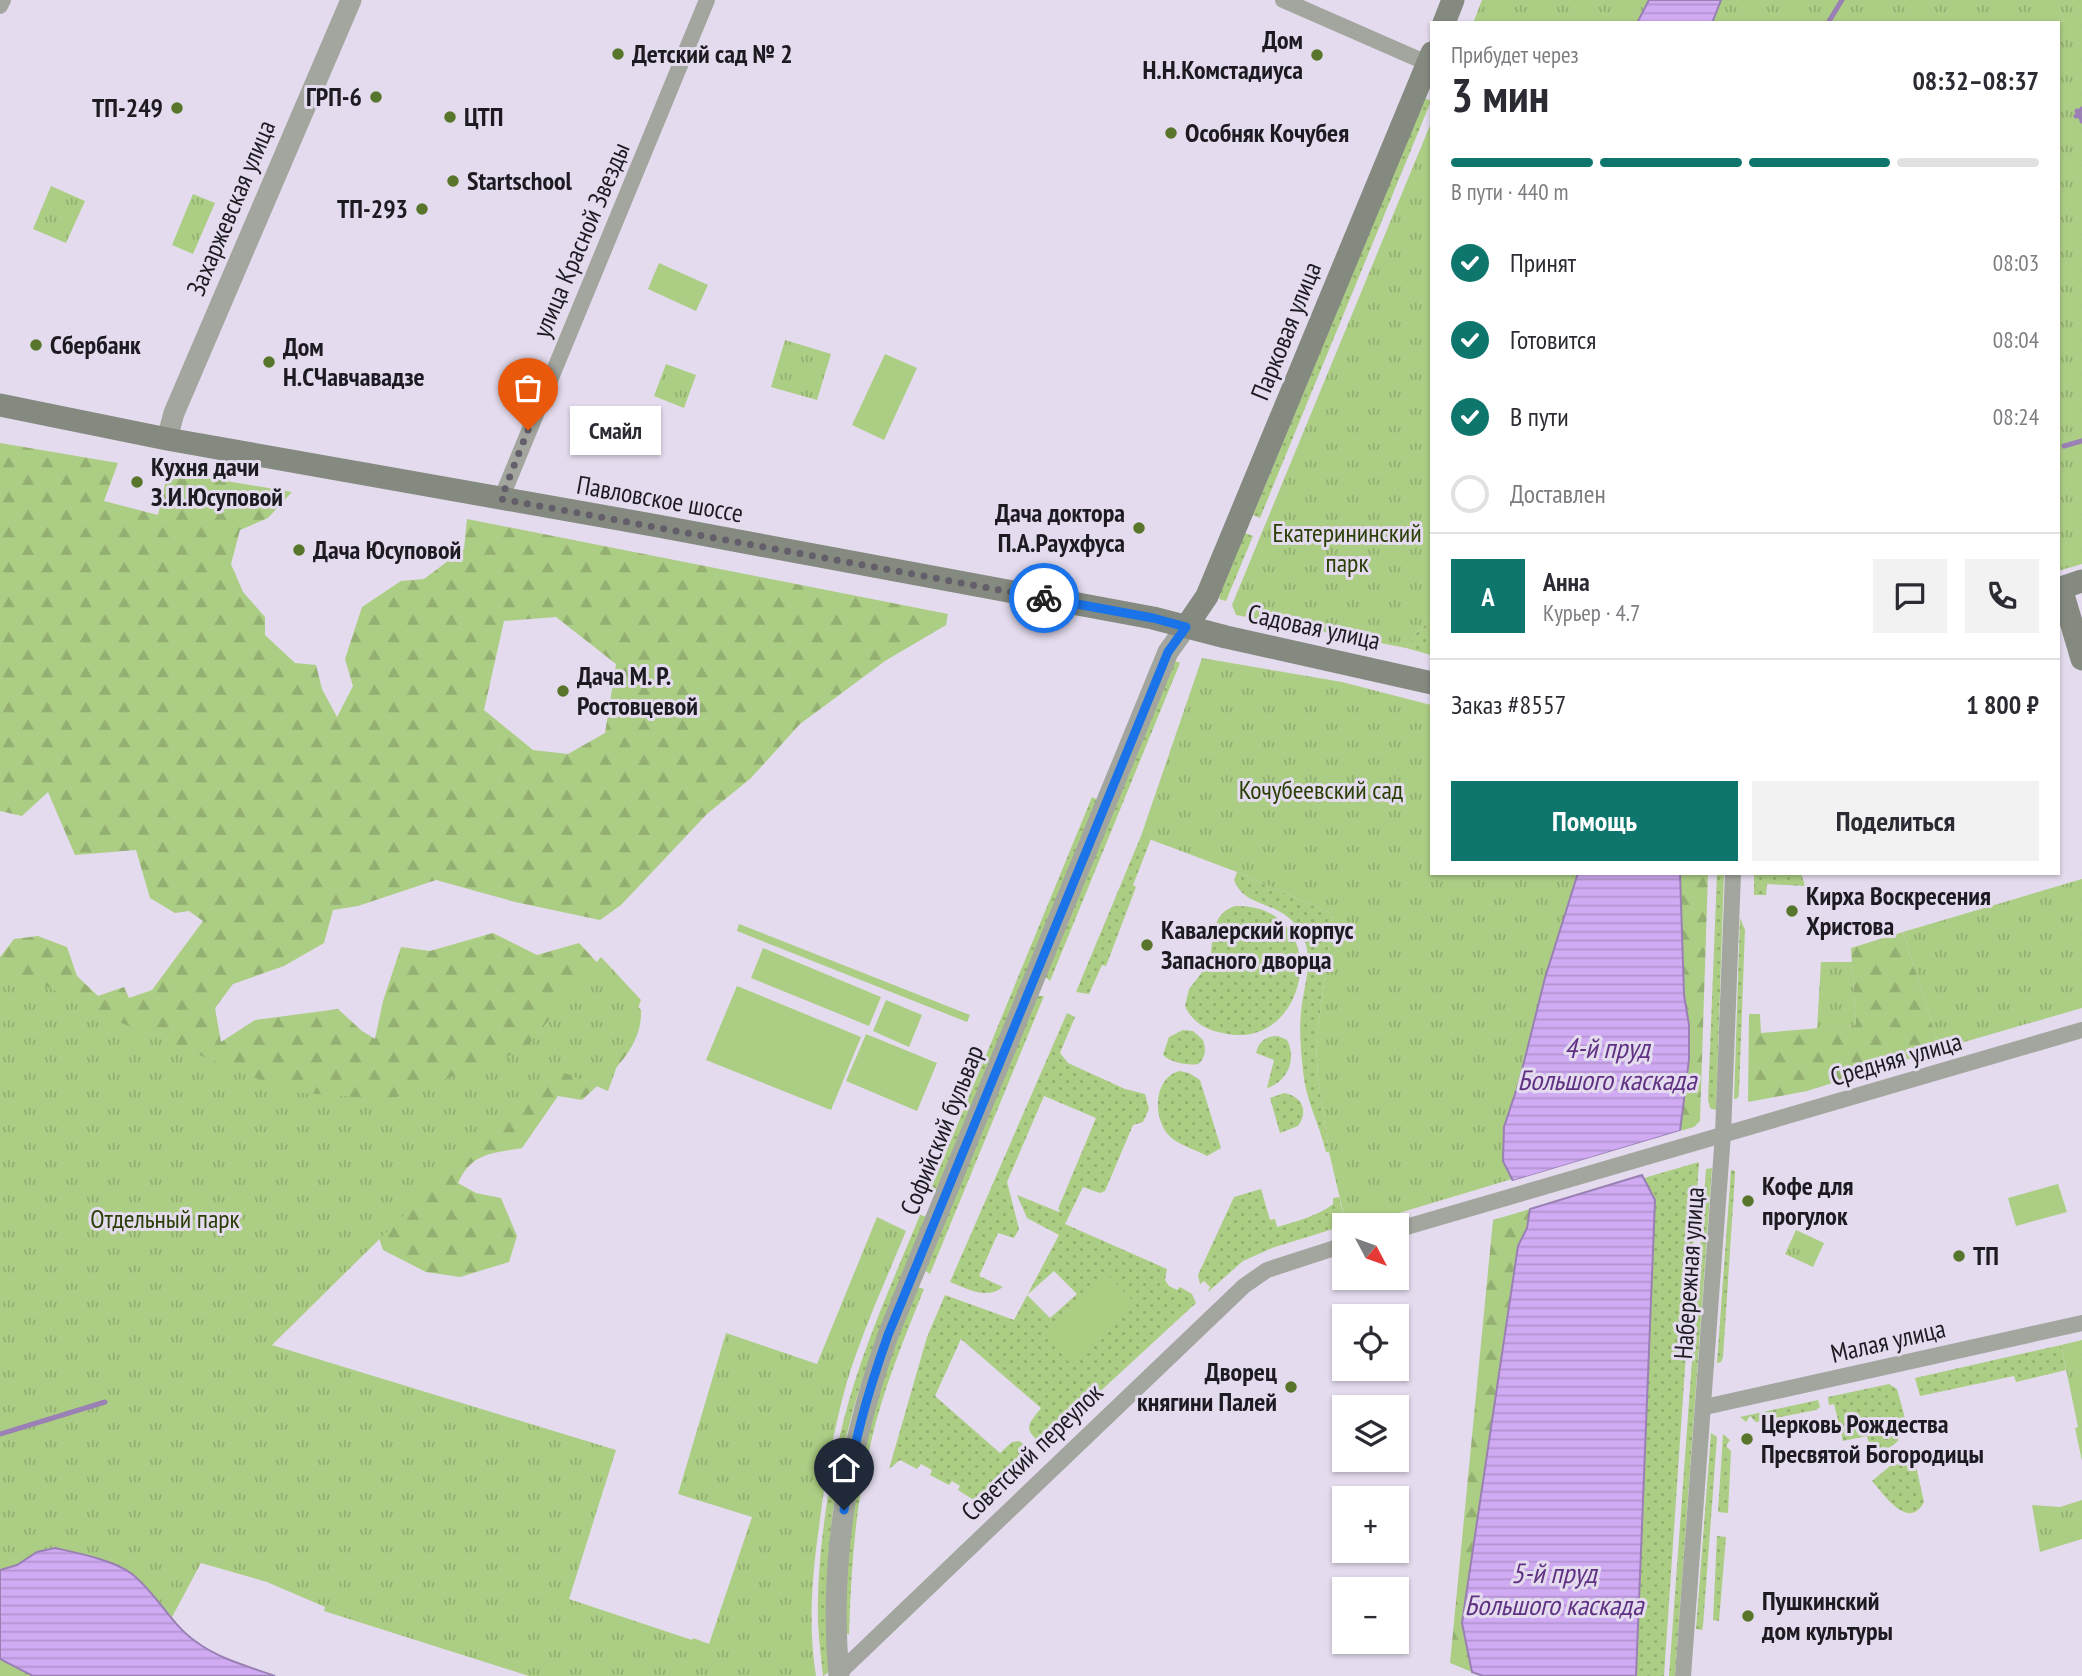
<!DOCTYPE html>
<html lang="ru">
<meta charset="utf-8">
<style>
:root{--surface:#fff;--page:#f2f2f3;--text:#2b2b33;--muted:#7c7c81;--line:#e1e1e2;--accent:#0f766e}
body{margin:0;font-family:"PT Sans Narrow",sans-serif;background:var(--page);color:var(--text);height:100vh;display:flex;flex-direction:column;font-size:26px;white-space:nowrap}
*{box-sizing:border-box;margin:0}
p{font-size:23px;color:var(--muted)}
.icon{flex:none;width:38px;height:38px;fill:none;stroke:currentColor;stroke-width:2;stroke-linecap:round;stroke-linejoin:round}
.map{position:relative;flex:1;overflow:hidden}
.details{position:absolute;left:1430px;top:21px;width:630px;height:854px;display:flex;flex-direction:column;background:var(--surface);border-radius:0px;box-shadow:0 2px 5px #0004}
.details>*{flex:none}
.needle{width:46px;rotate:131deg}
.fabs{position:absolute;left:1332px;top:1213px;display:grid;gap:14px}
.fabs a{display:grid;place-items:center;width:77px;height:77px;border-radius:0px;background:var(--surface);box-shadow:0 2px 5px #0004;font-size:35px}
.pin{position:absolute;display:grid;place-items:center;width:60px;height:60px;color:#fff;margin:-72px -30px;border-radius:50% 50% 50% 0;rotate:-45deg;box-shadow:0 0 7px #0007}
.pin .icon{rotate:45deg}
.courier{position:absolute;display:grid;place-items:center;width:70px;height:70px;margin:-35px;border:5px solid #1a73e8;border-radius:50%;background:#fff;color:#222;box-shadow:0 2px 9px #0007}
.bubble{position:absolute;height:49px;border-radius:0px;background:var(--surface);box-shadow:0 2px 5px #0004;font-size:23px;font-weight:600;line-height:49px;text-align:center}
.summary em{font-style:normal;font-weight:600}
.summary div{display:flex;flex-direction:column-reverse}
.summary{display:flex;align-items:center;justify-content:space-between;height:119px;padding:0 21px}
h1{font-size:46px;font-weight:600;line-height:52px}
.bar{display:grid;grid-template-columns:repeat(4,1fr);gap:10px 7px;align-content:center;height:84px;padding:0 21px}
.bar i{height:9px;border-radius:5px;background:var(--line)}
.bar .selected{background:var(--accent)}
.bar p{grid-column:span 4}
.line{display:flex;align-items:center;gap:18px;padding:0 21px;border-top:2px solid var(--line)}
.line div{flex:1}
.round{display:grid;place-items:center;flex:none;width:74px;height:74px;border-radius:0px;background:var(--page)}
ol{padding:0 21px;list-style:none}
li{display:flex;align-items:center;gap:21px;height:77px}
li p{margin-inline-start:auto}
li .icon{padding:7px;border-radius:50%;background:var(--accent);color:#fff;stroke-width:4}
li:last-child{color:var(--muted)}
li i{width:38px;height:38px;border:4px solid var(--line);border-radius:50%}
.button{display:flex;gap:14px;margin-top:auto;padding:14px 21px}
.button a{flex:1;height:80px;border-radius:0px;background:var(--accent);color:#fff;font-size:28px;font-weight:600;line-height:80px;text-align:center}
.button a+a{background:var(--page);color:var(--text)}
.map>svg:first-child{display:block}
</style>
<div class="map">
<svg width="2082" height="1676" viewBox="0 0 2082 1676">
<defs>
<pattern id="grass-dots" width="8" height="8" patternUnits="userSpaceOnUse" patternTransform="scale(1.75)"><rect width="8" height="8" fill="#accd84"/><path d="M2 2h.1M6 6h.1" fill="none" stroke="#94af72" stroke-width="1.8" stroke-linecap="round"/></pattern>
<pattern id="forest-firs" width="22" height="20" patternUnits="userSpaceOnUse" patternTransform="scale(1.75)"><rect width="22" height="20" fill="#accd84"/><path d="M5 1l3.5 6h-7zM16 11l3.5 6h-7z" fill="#94af72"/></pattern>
<pattern id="park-tufts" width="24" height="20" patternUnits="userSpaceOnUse" patternTransform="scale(1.75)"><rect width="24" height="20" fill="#accd84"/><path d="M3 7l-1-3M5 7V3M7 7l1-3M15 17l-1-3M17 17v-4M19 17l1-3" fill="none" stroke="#94af72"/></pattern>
<pattern id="water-rules" width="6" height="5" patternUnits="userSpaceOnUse" patternTransform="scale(1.75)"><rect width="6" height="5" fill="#d0abf3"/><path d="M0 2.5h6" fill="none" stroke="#b293d0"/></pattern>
</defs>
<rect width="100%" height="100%" fill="#e4dcee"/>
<path fill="url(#grass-dots)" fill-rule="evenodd" d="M1425,98L1431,101L1260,518L1253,515Z
M1245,533L1253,536L1226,601L1219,599L1220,594Z
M1431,620V655L1406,648L1417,632Z
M1175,661L1180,663L1050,981L1045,976Z
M1092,797L1098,800L938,1191L931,1189Z
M1141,836L1151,839L1133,885L1136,887L1106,966L1102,965L1089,994L1076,992Z
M1237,872L1333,914L1316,1044L1318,1078L1329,1152H1326C1320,1126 1305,1098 1303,1071C1301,1052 1299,1031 1301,1012C1303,987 1314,964 1304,939C1286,897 1246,912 1234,880Z
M1717,873H1724L1716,1110L1710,1108L1708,1100Z
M1754,873H1801L1805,886L1767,884L1766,895H1754Z
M1235,906C1336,904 1310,1054 1223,1033C1206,1030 1192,1022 1185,1006L1189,989L1207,966L1218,969L1222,960L1211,955C1213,934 1213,913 1235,906Z
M1740,918L1745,930L1739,1092L1738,1098L1734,1099Z
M1037,996H1044L930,1274L924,1270Z
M1067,1013L1075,1017L1060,1053L1068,1063L1125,1089L1145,1094L1149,1109L1143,1122L1133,1125L1105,1191L1100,1193L1083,1187L1065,1224L1167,1269L1165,1280L1169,1286L1177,1290L1180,1287L1192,1294L1196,1303L1042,1445C1023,1428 1027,1426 1041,1408L961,1339L935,1396L1000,1453L1012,1442L1019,1441L1035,1452L980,1504L958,1490L960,1486L952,1481L949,1485L930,1475L932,1470L921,1464L917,1469L900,1460L889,1469L927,1337L945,1295L1014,1320L1059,1235L1027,1218L1017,1195L1059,1212L1060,1210L1058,1209L1096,1118L1044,1096L1007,1182L1019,1229L1014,1238L998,1233L979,1276L1003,1287C986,1300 968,1289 950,1282ZM1054,1271L1077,1294L1050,1318L1027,1295Z
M1183,1030L1193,1031L1203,1040C1206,1049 1206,1058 1198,1064C1187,1066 1170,1062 1163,1055L1169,1037Z
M1278,1036L1287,1040C1297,1058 1288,1082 1267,1088L1274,1060L1256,1053C1259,1041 1266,1036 1278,1036Z
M1179,1071L1189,1073L1200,1080L1221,1148L1207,1156C1196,1150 1182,1146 1173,1139C1152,1123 1152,1079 1179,1071Z
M1284,1093C1302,1096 1309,1111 1298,1126L1280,1133L1270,1098Z
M1699,1162L1664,1676H1636L1655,1200L1644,1178Z
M1712,1168L1675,1676H1669L1706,1169Z
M1731,1170L1735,1171V1175L1723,1357L1721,1362L1717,1363Z
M1261,1189L1270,1220L1275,1219L1277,1227C1295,1222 1320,1215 1333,1204V1198L1339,1197L1346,1225L1272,1248L1243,1261L1208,1292L1210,1287L1204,1281L1200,1284L1198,1275L1234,1197Z
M920,1215L927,1217C904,1273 879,1329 860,1387C831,1478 822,1577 829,1672L823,1676C821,1658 819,1640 818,1623C816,1551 832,1453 854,1384C872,1327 897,1271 920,1215Z
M917,1287L924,1289C904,1339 883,1389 871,1442C855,1505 851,1570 849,1635L844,1630L848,1537L876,1394Z
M2061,1345L2066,1370L2016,1382L2014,1376L1920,1396L1915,1378Z
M1889,1384L1897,1389L1907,1425L1897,1442L1873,1460L1867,1436L1843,1441L1834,1404L1829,1405L1828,1397Z
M1818,1400L1820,1407L1816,1410L1756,1422L1750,1416L1746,1422L1740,1417Z
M1711,1433L1717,1437L1703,1626L1702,1630L1696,1629Z
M1723,1434L1730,1440L1726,1446L1731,1451L1728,1513L1718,1512Z
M1908,1455L1914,1457L1924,1502C1909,1531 1885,1496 1872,1481L1902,1456Z
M1717,1536L1726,1537L1719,1621L1713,1620Z"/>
<path fill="url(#forest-firs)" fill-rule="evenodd" d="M0,443L118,463L104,501L158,515L168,471L292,492L268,518L240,530L231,564L243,592L265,617V635L295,663L316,665L322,689L337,717L353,686L345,659L362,607L401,581L424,579L464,549L467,519L948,614L946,625L885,661L800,724L751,778L707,814L621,905L600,920L515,902L436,880L358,906L333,910L324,943L284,966L233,984L215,1008L221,1042L255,1020L338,1009L362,1031L375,1039L383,1001L401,947L430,951L493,933L537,955L579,943L641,1010C643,1049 608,1076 582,1100L558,1096L522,1148C492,1153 471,1153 458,1183L476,1193L501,1198L517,1236L509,1262L460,1277L426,1272L383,1250L367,1202L0,1285V957L14,939L38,936L67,947L77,976L98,996L124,987L129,998L152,990L203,921L189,911L175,913L150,898L136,850L75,855L48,792L22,816L0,811ZM556,617L616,664L605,733L568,754L533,750L484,710L504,621Z
M1680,873H1708L1700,1121L1694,1127L1680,1131L1689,1059V1025L1684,995Z
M1903,932L1940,1049L1807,1091L1748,1102L1749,1014H1760L1761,1033L1856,1025L1851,948Z
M1530,1209L1527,1228L1516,1255L1462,1623L1472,1672L1450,1663L1493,1220Z"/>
<path fill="url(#park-tufts)" d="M1482,0H2082V564L2058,571V23H1473Z
M1431,123V620L1417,632L1406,648L1236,615L1232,605Z
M51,186L85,201L66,243L33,229Z
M193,194L215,203L193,254L172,245Z
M785,340L831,354L817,400L771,387Z
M666,364L696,375L684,408L654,396Z
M1202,658L1342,682L1431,705L1432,873H1578L1545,978L1519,1082L1504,1127L1503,1161L1512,1179L1359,1225L1357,1221L1346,1224L1329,1152L1318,1078L1316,1044L1333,914L1237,872L1141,836Z
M2082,879V1008L1940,1049L1903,932Z
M601,957L641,1000L608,1091L553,1068L272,1345L616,1450L569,1599L692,1640L693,1638L709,1644L752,1517L678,1494L726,1333L817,1364L877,1217L906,1231C885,1282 862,1332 846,1385C833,1432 825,1479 819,1527C812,1576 808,1627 816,1676H529L324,1611L325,1607L267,1582L201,1563L171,1619L192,1639L216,1655L275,1676H0V964L126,1025L275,1086L293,1092L389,1100L524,1050Z
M1821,962H1852L1856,1025L1817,1029Z
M1796,1230L1824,1243L1813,1267L1785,1254Z
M2082,1340V1461L2075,1428L2078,1427L2061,1345Z
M2082,1500V1539L2040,1552L2032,1505L2060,1507Z"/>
<path fill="#accd84" d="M659,263L708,285L696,311L648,289Z
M885,354L917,368L884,440L852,425Z
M739,924L970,1015L967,1022L737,931Z
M763,948L881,997L869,1026L751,978Z
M737,986L861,1037L831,1110L706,1060Z
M886,1000L922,1015L909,1047L873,1031Z
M866,1034L937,1063L917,1111L846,1081Z
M2058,1184L2067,1212L2016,1226L2008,1198Z
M1106,1273L1133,1301L1069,1362L1042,1333Z"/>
<path fill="url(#water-rules)" stroke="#9a80b4" stroke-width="2" d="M1649,0H1721L1712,23H1637Z
M1578,873H1680L1684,995L1689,1025V1059L1680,1131L1513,1181L1503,1161L1504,1127L1519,1082L1545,978Z
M1642,1175L1655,1200L1636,1676H1483L1472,1672L1462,1623L1518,1246L1527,1228L1530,1209Z
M55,1548C77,1553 114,1560 132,1574C156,1593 170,1623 195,1641C219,1659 247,1666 275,1676H33L0,1659V1570L17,1565L37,1552Z"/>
<path fill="#e4dcee" d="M1683,1130L1681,1135L1514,1185L1509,1182Z"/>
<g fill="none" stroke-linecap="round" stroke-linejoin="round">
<path stroke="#9a80b4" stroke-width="5" d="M1828,23L1842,0
M2077,111H2082V109
M2076,116H2081L2082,121
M2064,446L2082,441
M0,1434L105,1402"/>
<path stroke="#a2a69e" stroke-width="16" d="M1283,0L1427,63
M0,6L3,0
M501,499L707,0
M1396,1230L2082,1030
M1705,1407L2082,1323
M839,1673L1244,1286L1267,1270L1344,1245
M1683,1676L1723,1134L1733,873"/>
<path stroke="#a2a69e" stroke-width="21" d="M167,439L174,413L351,0
M839,1676C828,1559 849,1445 888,1335L1168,652L1186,627"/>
<path stroke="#848a7f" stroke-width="23" d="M1444,23L1453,0
M0,405L167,439L658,526L1153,618L1226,637L1432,683
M2061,588L2082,659
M2058,589L2082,581
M1186,627L1207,596L1432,53"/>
</g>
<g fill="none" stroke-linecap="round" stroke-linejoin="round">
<path stroke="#635e69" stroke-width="7" stroke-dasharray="0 12.6" d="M528,430L501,499L1044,598"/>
<path stroke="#1a73e8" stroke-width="9" d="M844,1510C851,1449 868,1392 888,1335L1168,652L1186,627L1153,618L1044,598"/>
</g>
<g fill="#58762b" stroke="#e4dcee" stroke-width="2.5">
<circle cx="618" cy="54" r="7"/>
<circle cx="1317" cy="55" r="7"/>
<circle cx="376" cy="97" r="7"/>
<circle cx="177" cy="108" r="7"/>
<circle cx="450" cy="117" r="7"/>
<circle cx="1171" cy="133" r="7"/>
<circle cx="453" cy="181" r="7"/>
<circle cx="422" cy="209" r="7"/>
<circle cx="36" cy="345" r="7"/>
<circle cx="269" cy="362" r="7"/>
<circle cx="137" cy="482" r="7"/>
<circle cx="1139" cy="528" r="7"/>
<circle cx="299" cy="550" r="7"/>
<circle cx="563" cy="691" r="7"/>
<circle cx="1792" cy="911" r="7"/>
<circle cx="1147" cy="945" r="7"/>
<circle cx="1748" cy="1201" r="7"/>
<circle cx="1959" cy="1256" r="7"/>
<circle cx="1291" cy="1387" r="7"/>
<circle cx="1747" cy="1439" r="7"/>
<circle cx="1748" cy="1616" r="7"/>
</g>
<g text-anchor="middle" stroke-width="6" stroke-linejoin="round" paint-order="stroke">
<g font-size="26" font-weight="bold" fill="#1d1a21" stroke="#e4dcee" text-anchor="start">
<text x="1303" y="49" text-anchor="end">Дом<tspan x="1303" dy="30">Н.Н.Комстадиуса</tspan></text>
<text x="632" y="63">Детский сад № 2</text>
<text x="362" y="106" text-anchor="end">ГРП-6</text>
<text x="163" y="117" text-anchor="end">ТП-249</text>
<text x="464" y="126">ЦТП</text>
<text x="1185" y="142">Особняк Кочубея</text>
<text x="467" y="190">Startschool</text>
<text x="408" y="218" text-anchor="end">ТП-293</text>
<text x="50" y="354">Сбербанк</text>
<text x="283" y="356">Дом<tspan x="283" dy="30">Н.СЧавчавадзе</tspan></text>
<text x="151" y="476">Кухня дачи<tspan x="151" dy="30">З.И.Юсуповой</tspan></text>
<text x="1125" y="522" text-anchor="end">Дача доктора<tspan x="1125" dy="30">П.А.Раухфуса</tspan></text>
<text x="313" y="559">Дача Юсуповой</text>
<text x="577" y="685">Дача М. Р.<tspan x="577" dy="30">Ростовцевой</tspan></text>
<text x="1806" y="905">Кирха Воскресения<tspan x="1806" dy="30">Христова</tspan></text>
<text x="1161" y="939">Кавалерский корпус<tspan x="1161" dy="30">Запасного дворца</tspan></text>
<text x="1762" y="1195">Кофе для<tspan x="1762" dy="30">прогулок</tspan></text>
<text x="1973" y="1265">ТП</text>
<text x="1277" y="1381" text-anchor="end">Дворец<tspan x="1277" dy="30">княгини Палей</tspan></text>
<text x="1761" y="1433">Церковь Рождества<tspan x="1761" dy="30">Пресвятой Богородицы</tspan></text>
<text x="1762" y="1610">Пушкинский<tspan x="1762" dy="30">дом культуры</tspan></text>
</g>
<g font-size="26" fill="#1d1a21" stroke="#e4dcee">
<text transform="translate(231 208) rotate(-67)" y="9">Захаржевская улица</text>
<text transform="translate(581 240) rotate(-67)" y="9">улица Красной Звезды</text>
<text transform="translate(1286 331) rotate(-68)" y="9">Парковая улица</text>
<text transform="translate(660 499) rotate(10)" y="9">Павловское шоссе</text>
<text transform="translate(1314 627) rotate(12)" y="9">Садовая улица</text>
<text transform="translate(1896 1059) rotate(-16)" y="9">Средняя улица</text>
<text transform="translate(942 1130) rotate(-68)" y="9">Софийский бульвар</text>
<text transform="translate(1689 1273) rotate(-86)" y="9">Набережная улица</text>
<text transform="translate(1888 1341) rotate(-13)" y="9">Малая улица</text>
<text transform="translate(1032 1452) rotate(-44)" y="9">Советский переулок</text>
</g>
<g font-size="26" fill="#2a3e06" stroke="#e4dcee">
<text x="1347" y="542">Екатерининский<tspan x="1347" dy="30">парк</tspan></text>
<text x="1321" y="799">Кочубеевский сад</text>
<text x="165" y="1228">Отдельный парк</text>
</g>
<g font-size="28" font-style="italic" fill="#5f3183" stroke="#e4dcee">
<text x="1607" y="1058">4-й пруд<tspan x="1607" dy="32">Большого каскада</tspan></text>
<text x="1554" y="1583">5-й пруд<tspan x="1554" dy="32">Большого каскада</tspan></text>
</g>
</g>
</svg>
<div class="fabs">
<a><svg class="needle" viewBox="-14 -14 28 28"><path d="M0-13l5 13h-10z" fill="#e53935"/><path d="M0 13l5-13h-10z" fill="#7c7c81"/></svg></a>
<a><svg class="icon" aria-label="locate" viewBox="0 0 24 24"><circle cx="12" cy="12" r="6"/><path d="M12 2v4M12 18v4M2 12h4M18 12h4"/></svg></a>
<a><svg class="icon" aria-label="layers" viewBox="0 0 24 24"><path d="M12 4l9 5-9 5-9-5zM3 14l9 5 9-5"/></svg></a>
<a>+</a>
<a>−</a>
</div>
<div class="pin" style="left:528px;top:430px;background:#ea580c"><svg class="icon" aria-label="bag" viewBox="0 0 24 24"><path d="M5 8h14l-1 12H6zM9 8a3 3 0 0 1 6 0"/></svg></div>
<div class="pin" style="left:844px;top:1510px;background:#1f2937"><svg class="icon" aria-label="home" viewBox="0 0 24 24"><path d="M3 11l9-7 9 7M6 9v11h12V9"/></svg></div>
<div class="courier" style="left:1044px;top:598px"><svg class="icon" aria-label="bike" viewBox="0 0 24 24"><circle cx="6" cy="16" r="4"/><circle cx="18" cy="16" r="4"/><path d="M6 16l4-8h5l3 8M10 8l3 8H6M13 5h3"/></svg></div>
<div class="bubble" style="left:570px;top:406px;width:91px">Смайл</div>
<section class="details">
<div class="summary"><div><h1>3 мин</h1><p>Прибудет через</p></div><em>08:32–08:37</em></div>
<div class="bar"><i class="selected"></i><i class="selected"></i><i class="selected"></i><i></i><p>В пути · 440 m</p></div>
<ol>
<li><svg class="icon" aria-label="check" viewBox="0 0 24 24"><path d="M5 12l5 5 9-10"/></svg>Принят<p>08:03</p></li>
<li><svg class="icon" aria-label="check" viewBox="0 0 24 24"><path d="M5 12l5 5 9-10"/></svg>Готовится<p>08:04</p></li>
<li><svg class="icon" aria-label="check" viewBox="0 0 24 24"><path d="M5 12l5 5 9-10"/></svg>В пути<p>08:24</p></li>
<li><i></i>Доставлен</li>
</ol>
<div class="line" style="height:126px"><b class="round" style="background:var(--accent);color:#fff">А</b><div><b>Анна</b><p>Курьер · 4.7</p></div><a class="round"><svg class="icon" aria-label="chat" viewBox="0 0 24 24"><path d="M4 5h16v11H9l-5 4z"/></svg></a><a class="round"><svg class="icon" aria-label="phone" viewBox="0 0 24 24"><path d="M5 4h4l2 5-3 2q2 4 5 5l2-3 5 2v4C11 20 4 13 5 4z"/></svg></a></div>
<div class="line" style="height:91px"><div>Заказ #8557</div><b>1 800 ₽</b></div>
<div class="button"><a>Помощь</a><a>Поделиться</a></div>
</section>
</div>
